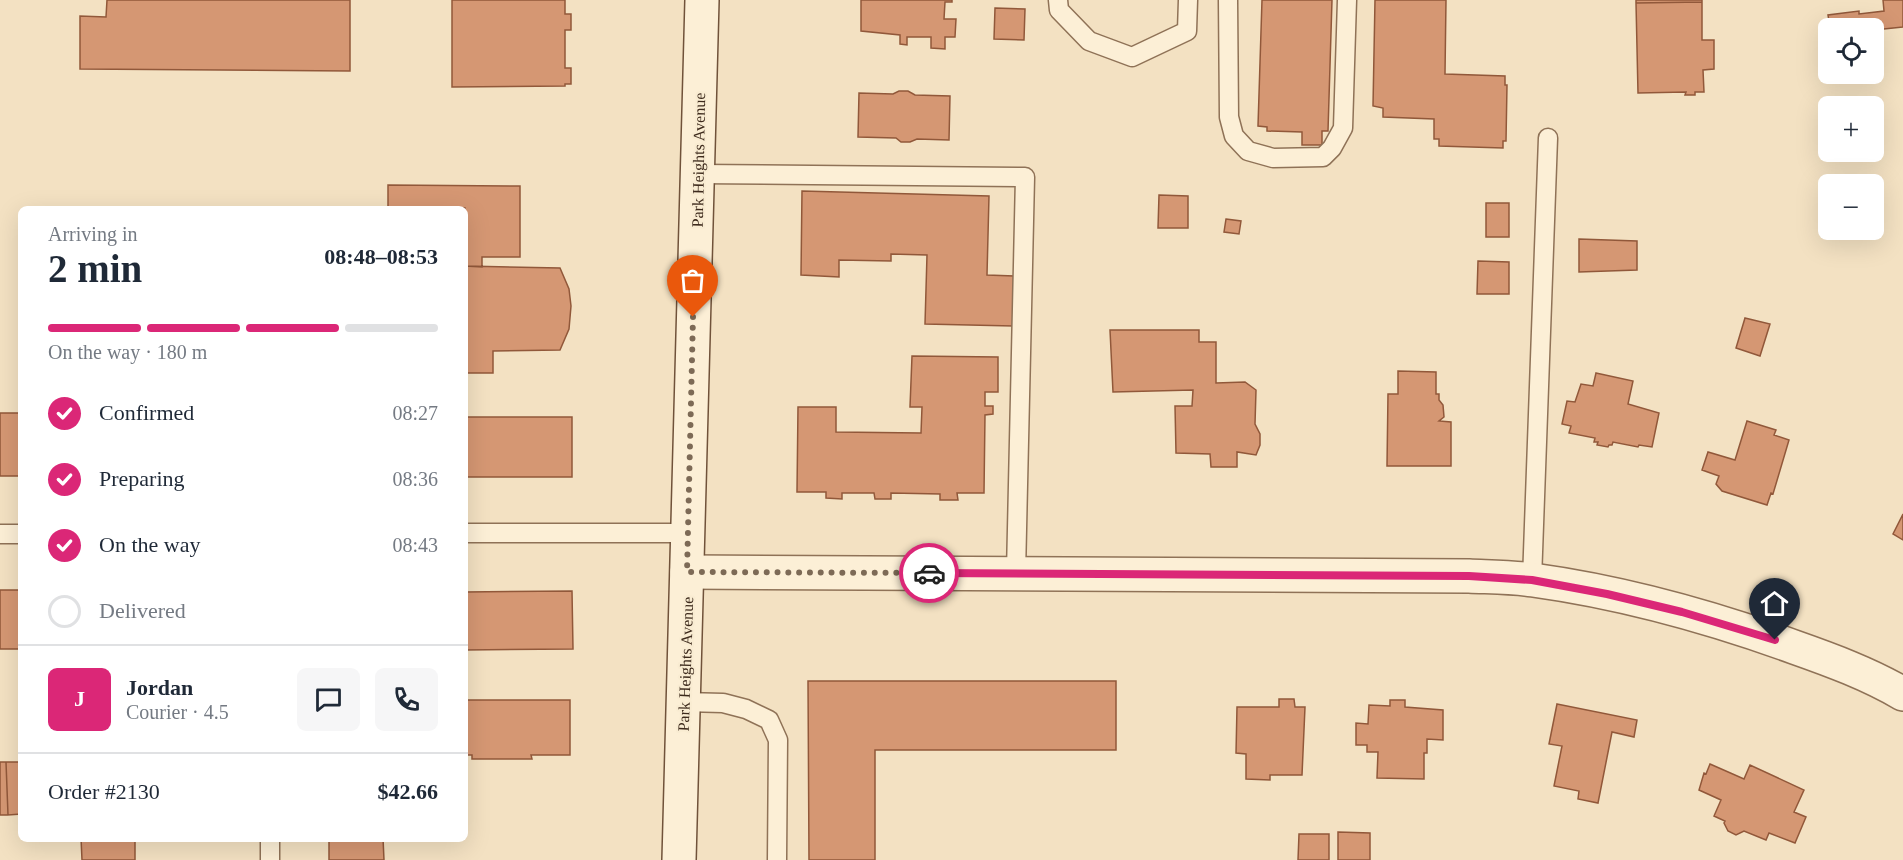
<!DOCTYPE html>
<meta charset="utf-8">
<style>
:root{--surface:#fff;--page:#f6f6f7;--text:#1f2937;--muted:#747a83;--line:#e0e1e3;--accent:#db2777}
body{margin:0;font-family:Georgia,serif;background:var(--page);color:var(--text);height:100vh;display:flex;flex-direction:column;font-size:22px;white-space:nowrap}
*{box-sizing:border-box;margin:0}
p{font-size:20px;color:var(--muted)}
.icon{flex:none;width:33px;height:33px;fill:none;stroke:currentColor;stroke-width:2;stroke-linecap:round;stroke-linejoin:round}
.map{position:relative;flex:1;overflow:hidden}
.sheet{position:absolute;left:18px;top:206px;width:450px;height:636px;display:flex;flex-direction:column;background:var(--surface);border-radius:9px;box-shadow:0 6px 24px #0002}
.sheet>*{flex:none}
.controls{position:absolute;left:1818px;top:18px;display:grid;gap:12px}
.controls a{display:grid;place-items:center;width:66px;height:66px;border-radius:9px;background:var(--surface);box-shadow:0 6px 24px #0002;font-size:30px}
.pin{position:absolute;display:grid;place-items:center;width:51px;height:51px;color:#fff;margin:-62px -26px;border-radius:50% 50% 50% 0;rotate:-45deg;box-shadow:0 0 6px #0007}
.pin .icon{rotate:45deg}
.courier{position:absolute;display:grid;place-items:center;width:60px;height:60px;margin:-30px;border:4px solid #db2777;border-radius:50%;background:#fff;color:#222;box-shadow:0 2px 8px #0007}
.head em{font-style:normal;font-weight:800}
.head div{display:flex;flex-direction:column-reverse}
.head{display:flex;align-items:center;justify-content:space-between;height:102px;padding:0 30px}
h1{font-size:39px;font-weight:800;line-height:45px}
.bar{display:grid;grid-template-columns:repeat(4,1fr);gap:9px 6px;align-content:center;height:72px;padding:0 30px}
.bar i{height:8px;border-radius:4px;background:var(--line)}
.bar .active{background:var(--accent)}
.bar p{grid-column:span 4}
.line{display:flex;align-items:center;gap:15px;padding:0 30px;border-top:2px solid var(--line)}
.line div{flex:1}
.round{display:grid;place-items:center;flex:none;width:63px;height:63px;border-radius:9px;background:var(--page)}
ol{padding:0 30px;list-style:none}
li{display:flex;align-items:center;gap:18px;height:66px}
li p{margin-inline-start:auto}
li .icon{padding:6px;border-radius:50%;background:var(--accent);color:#fff;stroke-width:4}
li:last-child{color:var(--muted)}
li i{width:33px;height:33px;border:3px solid var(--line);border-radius:50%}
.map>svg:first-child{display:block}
</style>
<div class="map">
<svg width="1903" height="860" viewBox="0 0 1903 860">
<rect width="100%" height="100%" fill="#f3e1c2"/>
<path fill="#d59773" stroke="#91583a" stroke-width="1.5" d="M107,0H350V71L80,69V16L106,17Z
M452,0H565V14H571V30H565V68H571V84H565V86L452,87Z
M861,0H952V2H945L944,19H956L955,37H945V49L931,48V37H907V45L900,44V35L861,31Z
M1262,0H1332L1328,131H1322V145H1302V132L1267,131V127L1258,126Z
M1375,0H1446L1445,74L1505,76V85H1507L1506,141H1503V148L1439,146V139H1434V119L1383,117V108L1373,106Z
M1636,0H1702V2L1636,3Z
M1883,0H1903V27L1874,30L1830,28L1828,15L1859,11V14L1884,11Z
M1702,2V40H1714V69L1703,70L1704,92H1695V95H1685L1686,92L1638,93L1636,3Z
M995,8L1025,9L1024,40L994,39Z
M899,91H908L915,95L950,96L949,140L917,139L910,142H901L896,138L858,137L859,93L893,94Z
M388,185L520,186V257H482V267L465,266V208H388Z
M802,191L989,196L987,275L1014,276L1013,326L925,324L927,255L891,254V261L839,260V277L801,275Z
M1159,195L1188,196V228H1158Z
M1486,203H1509V237H1486Z
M1226,219L1241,221L1239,234L1224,232Z
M1579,239L1637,241V270L1579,272Z
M1478,261L1509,262V294H1477Z
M465,266L560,268L569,289L571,306L569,329L560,350L493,351V373H465Z
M1745,318L1770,324L1760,356L1736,348Z
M1110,330H1199V342H1216V383L1245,382L1256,390L1255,424L1260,434V445L1256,455L1237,452V467H1211L1210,454L1176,453L1175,406H1192L1193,390L1113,392Z
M912,356L998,357V392H985V406H993V414L985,415L984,493H957L958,500H940V494L891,493V499H875L874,493H842V499L826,498V492H797L798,407H836V432L921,433L922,407H910Z
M1398,371L1436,372V394H1439V400L1443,405L1444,417L1439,421L1451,422V466H1387L1388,394H1398Z
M1596,373L1633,381L1628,404L1659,413L1652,447L1639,445L1638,447L1613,442L1612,445H1609L1608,447L1597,445L1598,442H1594L1595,438L1569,433L1571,426L1562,424L1567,401L1575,402L1581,384L1593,386Z
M0,413H21V476H0Z
M465,417H572V477H465Z
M1747,421L1776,430L1774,435L1789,440L1773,494L1771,493L1767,505L1722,491L1716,484L1719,476L1702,470L1708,452L1735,460Z
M1903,514V540L1893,534Z
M0,590H21V649H0Z
M572,591L573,649L465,650V592Z
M808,681H1116V750H875V860H809Z
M1279,699H1294L1295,707H1305L1302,775H1270V780L1246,779V754L1236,753L1237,707H1279Z
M465,700H570V755H531L532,759H472V755H465Z
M1390,700H1405V707L1443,710V740L1427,739V753H1424V779L1377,778L1378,752H1367V745H1356V723L1368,724L1369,705L1390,706Z
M1557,704L1637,720L1634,737L1612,732L1598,803L1578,799L1579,791L1554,786L1562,746L1549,744Z
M0,762H6L8,815H0Z
M6,762H21V814L8,815Z
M1710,764L1744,779L1750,765L1804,790L1794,812L1806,817L1795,843L1769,833L1766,840L1744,831L1736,835L1728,831L1724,823L1725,821L1714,816L1721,800L1699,790L1704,773L1706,774Z
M1338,832L1370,833V860H1338Z
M1299,834H1329V860H1298Z
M81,838H135V860H82Z
M329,838H383L384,860H329Z"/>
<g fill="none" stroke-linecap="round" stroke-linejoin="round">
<defs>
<path id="service" d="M1058,0L1059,10L1089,41L1132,57L1187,31L1188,0
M1228,0L1229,117L1234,136L1248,151L1273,158L1323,157L1332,148L1343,128L1347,0
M697,174L1025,177L1016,573
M465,533H688
M0,534H21
M1532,580L1548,138
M684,702L723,703L746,709L769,720L778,740L777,860
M270,860V838"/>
<path id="minor" d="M687,572L1469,576C1490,577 1512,577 1533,580C1620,592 1711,617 1794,647C1831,660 1869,674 1903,694"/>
<path id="secondary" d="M679,860L702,0"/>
</defs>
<use href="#service" stroke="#8f7257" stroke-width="21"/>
<use href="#minor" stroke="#8f7257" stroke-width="36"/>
<use href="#secondary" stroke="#70523a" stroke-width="36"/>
<use href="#service" stroke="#fcefd6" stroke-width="18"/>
<use href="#minor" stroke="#fcefd6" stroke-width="33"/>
<use href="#secondary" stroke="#fcefd6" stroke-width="33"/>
</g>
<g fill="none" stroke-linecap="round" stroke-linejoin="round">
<path stroke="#7d6a56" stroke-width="6" stroke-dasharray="0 10.8" d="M693,317L687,572L929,573"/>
<path stroke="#db2777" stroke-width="8" d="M929,573L1469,576L1532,580L1607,594L1682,612L1775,640"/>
</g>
<g text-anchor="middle" stroke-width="4.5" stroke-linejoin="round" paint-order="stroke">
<g font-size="16" fill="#3d2a1c" stroke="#f9ecd2">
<text transform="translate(698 160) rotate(-89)" y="6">Park Heights Avenue</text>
<text transform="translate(685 664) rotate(-88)" y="6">Park Heights Avenue</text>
</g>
</g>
</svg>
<div class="controls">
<a><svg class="icon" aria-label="locate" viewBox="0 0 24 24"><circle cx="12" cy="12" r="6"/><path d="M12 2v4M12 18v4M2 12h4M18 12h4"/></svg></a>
<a>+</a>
<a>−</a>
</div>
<div class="pin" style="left:693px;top:317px;background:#ea580c"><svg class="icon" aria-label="bag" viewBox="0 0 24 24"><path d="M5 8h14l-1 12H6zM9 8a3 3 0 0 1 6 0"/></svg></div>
<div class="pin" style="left:1775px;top:640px;background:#1f2937"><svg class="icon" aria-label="home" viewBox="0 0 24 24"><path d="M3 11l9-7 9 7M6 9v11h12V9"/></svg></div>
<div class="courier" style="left:929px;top:573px"><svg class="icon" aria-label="car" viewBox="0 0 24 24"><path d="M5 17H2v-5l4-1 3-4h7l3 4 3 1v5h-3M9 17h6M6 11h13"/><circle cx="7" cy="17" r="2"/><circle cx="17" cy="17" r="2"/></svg></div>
<section class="sheet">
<div class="head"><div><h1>2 min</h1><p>Arriving in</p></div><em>08:48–08:53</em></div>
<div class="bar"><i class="active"></i><i class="active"></i><i class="active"></i><i></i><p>On the way · 180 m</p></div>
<ol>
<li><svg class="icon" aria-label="check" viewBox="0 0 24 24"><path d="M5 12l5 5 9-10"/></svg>Confirmed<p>08:27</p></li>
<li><svg class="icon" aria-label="check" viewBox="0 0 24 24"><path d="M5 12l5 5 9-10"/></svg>Preparing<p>08:36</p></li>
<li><svg class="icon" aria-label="check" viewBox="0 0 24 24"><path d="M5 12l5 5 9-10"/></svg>On the way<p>08:43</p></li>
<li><i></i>Delivered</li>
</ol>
<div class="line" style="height:108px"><b class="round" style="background:var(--accent);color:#fff">J</b><div><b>Jordan</b><p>Courier · 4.5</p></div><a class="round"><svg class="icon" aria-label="chat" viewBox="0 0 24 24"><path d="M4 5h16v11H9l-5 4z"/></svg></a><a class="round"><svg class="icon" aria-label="phone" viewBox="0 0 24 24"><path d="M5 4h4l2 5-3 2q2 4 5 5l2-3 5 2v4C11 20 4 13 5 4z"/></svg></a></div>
<div class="line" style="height:78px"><div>Order #2130</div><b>$42.66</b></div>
</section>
</div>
